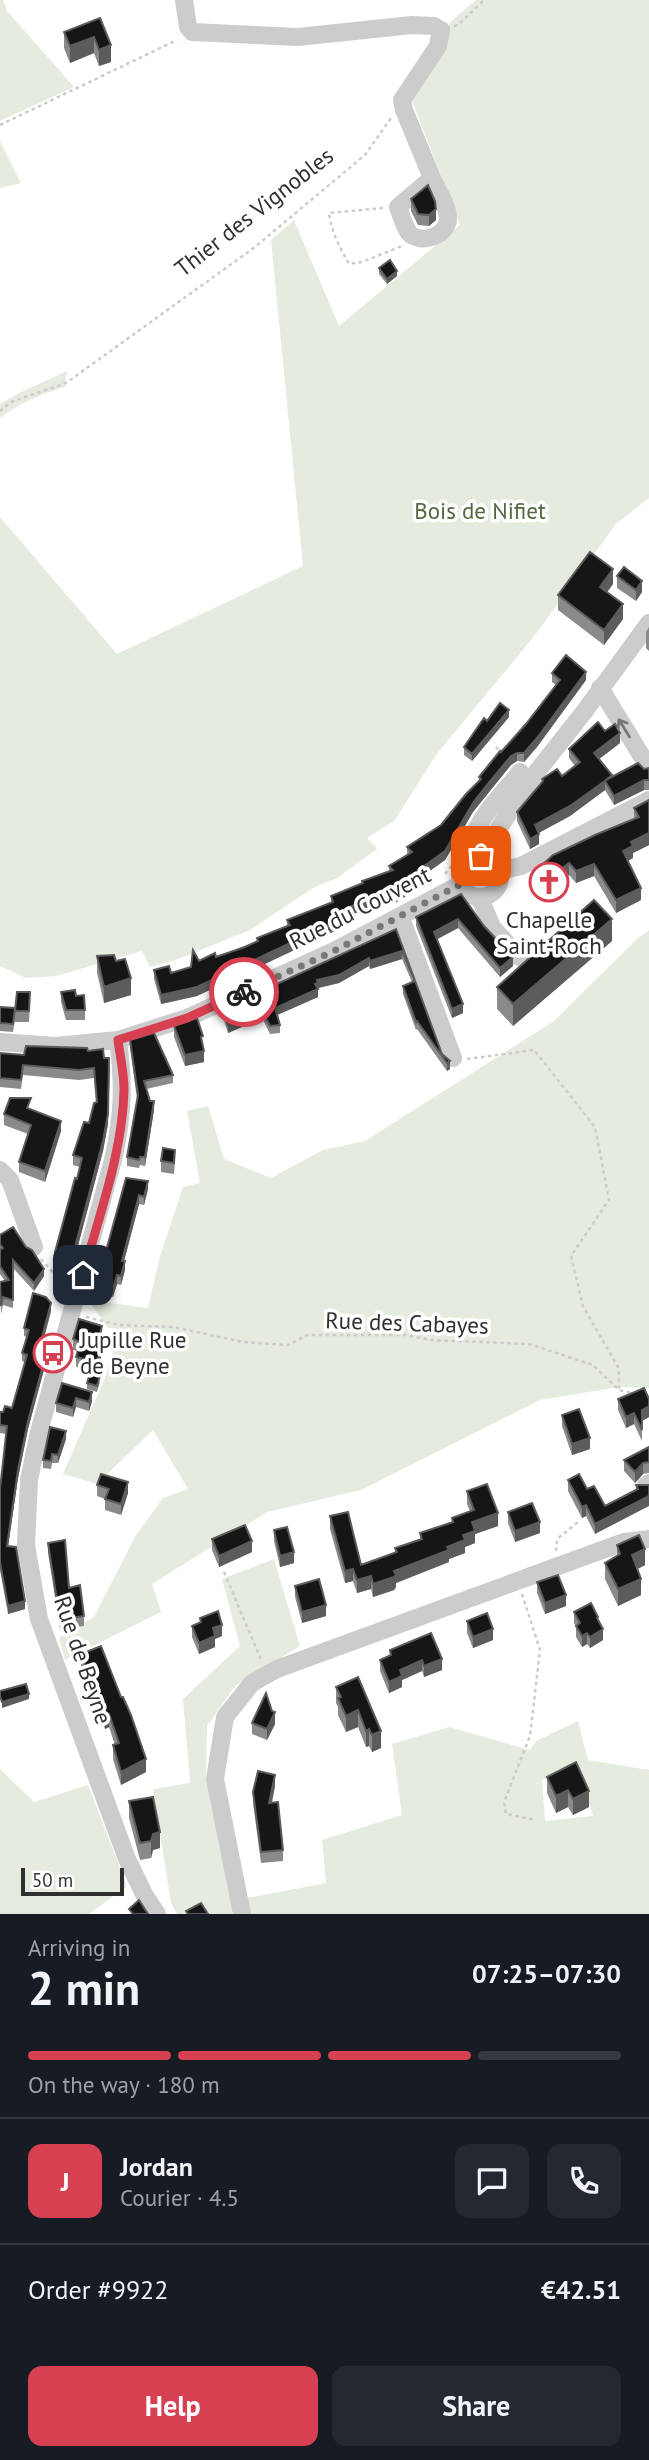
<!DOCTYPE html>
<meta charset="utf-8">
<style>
:root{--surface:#171b24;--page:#242831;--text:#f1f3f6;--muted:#9ea1a6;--line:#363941;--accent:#d74050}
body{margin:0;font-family:"PT Sans",sans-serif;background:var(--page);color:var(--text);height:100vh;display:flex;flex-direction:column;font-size:26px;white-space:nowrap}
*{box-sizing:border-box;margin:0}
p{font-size:23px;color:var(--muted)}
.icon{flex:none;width:38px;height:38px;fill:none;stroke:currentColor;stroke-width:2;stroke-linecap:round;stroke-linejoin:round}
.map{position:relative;height:1914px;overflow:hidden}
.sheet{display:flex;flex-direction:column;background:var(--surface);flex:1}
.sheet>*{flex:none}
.scale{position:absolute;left:21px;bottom:18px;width:103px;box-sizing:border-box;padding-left:7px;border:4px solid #2f2f2f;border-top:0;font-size:19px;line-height:24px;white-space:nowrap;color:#2f2f2f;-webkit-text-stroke:5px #fff;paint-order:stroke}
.pin{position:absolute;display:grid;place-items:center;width:60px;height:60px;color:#fff;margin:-30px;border-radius:14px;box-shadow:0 4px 10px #0006}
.courier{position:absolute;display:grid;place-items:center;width:70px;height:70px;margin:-35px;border:5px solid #d74050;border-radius:50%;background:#fff;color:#222;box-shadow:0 2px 9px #0007}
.headline em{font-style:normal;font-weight:600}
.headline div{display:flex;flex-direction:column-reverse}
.headline{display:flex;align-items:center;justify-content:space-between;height:119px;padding:0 28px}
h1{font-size:46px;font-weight:600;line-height:52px}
.bar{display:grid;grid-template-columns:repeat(4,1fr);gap:10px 7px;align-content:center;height:84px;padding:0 28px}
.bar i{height:9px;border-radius:5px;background:var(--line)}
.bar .active{background:var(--accent)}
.bar p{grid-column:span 4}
.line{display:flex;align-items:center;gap:18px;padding:0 28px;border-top:2px solid var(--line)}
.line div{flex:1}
.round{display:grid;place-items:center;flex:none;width:74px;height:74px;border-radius:14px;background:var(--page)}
.cta{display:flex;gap:14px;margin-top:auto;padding:14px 28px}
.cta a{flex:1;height:80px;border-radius:14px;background:var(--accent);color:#fff;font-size:28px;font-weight:600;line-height:80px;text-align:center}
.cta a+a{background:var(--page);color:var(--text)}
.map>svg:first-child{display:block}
</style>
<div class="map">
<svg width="649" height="1914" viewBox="0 0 649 1914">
<rect width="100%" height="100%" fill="#fff"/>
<path fill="#e5ebde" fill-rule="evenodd" d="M0,0H3L7,11L74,87L0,121Z
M476,0H649V498L616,524L535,635L436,755L395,820L367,838L377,849L337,878L313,888L250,930L176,960L150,967L142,951L56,976L26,978L0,966V517L117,654L303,566L271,240L294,220L339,326L460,225L411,98L445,42L449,23Z
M0,141L21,183L0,188Z
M67,371L65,387C41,394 21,402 0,418V404L19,393Z
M649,930V1388L619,1387L540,1400L361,1490L267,1512L152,1584L161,1612L65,1660L59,1638L94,1617L136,1535L163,1498L188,1489L153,1430L97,1484L63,1474L105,1378L120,1329L108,1328L88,1300L148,1308L160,1256L183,1187L200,1183L187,1111L208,1106L224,1159L271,1178L323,1150L365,1141L554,1021L636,940Z
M274,1559L300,1646L236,1685L207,1726L206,1777L233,1914H177L171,1903L153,1789L190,1783L183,1699L240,1646L222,1579Z
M578,1721L588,1760L649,1770V1914H246L242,1899L326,1883L322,1840L402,1815L392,1744L449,1727L530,1750L536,1741ZM579,1767L593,1816L545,1821L542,1780Z
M0,1769L34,1802L88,1785L127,1886L89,1914H0Z"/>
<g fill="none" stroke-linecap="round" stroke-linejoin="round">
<path stroke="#ccc" stroke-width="2.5" stroke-dasharray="3.5 3.5" stroke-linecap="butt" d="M454,26L458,25L484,0
M0,125L177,40
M383,208L329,213C331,231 340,248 349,264L362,262L402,246
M0,411L11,402L66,383L255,247L365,155L391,118
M496,747L502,753
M445,874L456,860
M467,1059L534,1050L595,1127L609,1200L571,1256L583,1306L619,1369V1390
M41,1259L64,1285
M86,1317L119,1325L173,1327L243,1342L288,1345L307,1335H406L431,1340L529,1344L593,1365L619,1390L633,1393
M556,1551L557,1539L578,1522
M224,1572L262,1662
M522,1594L540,1650L530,1736L504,1802L506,1814L535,1820"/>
<path stroke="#ccc" stroke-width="18" d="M184,0L188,27L192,32L298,37L412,25L434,26L441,30L438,46L402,100L404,110L432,178L398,207C401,215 404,226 409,233C421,245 447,236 448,219C448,205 437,190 432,178
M600,688L649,768
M481,856L528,783L584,712L649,623
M460 877a20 20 0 1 1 40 0a20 20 0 1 1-40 0Z
M470,857C465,830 504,793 520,772
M500,871L521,866L649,800
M480,898L492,927L519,957
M401,918L453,1058
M118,1040C124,1085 123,1112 114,1156L39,1432L29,1480L26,1545L39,1619L127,1859L145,1896L157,1914
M0,1042L55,1046L118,1040L187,1018L334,951L461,884
M0,1170L10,1180L34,1247
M646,1485L649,1483
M242,1914L215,1779L225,1717L252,1683L277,1669L624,1542L649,1539"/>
</g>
<path fill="#8a8a8a" d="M100,18L111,62L99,66L94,53L70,63L64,48V32Z
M411,199L436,220L429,226L418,225L411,211Z
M379,268L397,276L387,284L379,274Z
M617,576L642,592L636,601L617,588Z
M613,584L607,592L623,619L604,645L558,610V595Z
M649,627V651L646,648V632Z
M552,673L586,680L537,747L524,762L517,761L511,765L487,794L473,812L445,860L409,886V894L395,903L392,896L339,921V929L252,970L251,973L236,980L233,979L197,996L161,1004L154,979V970L171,973L191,967L199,961L216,957L257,941V938L287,926V920L331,903V896L362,884V881L389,871V866L407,855V847L441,825L479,781V777L526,724L556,685L552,682Z
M509,717L472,761L464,755V747L487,721Z
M605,731L620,743L599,759L612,777L644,769L649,768V790H644L614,805L605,790L570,816L538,833L539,844L530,849L517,821V812L542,782V779L562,776L575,766L569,758V749Z
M649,800V845L633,853V858L628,861L641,900L616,913L594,876L576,883L569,875L544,896L534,885V872L634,819V808Z
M461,894L513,966L500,977L458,928L437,939L463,1013L452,1018L416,926V917Z
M396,929L442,1054L450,1069L447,1071L417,1029L416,1030L403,994V986L412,982L402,959L370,969L369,966L339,983L318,988V997L277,1015L280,1025V1033L270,1034L262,1018L228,1033L223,1017V1009Z
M612,941L513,1026L497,1009V987Z
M97,956L116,961L131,995L104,1003L97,973Z
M61,992L76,996L85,1010V1020H66L61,1002Z
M30,1003L29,1022H15V1020L13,1032L0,1031V1007L15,1008Z
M174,1026L203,1046L204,1062L185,1066L174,1037Z
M130,1040L173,1075V1083L146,1089L154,1110L145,1166L140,1165L139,1168L127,1166V1157L137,1099L130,1048Z
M103,1049L108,1124L103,1151L70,1276L62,1274L55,1262V1252L80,1167L73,1165V1155L89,1123L96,1103L94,1078L79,1080L23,1075L21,1089L0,1087V1053L24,1055L88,1051Z
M30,1109L61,1131L45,1182L19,1172V1162L28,1134L4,1125V1114Z
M161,1161H175L174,1174L161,1172Z
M126,1178L148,1189L144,1205L139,1204L124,1261L125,1270L121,1285L117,1284L113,1297L97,1293V1284Z
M0,1235L44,1276L34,1291L13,1268V1308L3,1305L1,1314L0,1282L5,1281L0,1274Z
M51,1311L43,1342L49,1351L28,1429L18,1478L8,1546L25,1609L8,1614L0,1570V1489L6,1434L0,1433V1412H3L12,1408L25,1362L22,1361V1353L27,1337L24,1336V1328Z
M102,1336L99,1347L101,1358L97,1372L76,1367V1357L78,1351L73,1350V1339Z
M100,1382L97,1392L87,1389V1383Z
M92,1392V1401L89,1411L76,1407L73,1417L56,1412V1403Z
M618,1399H649V1417L642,1421V1441L634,1424L626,1428L618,1410Z
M562,1415L590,1449L572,1455L562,1426Z
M66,1439L58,1463H52L51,1469L43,1468V1460Z
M649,1447V1473L643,1474L635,1483L624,1471V1460Z
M568,1480L587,1489L605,1506L636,1489V1485H649L595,1534L586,1516L582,1518L568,1491Z
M97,1485L128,1493L121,1515L105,1510V1499L97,1496Z
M467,1491L498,1526L475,1534V1543L465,1547V1553L449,1559V1562L396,1583V1587L394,1590L373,1597L371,1589L357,1593L353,1581L345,1583L330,1529V1516L361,1565L395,1553V1548L420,1539V1533L452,1522V1518L470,1511L467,1504Z
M508,1512L540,1533L515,1542L508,1523Z
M274,1530L294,1563L280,1567L274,1541Z
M212,1539L252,1552L219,1567L212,1550Z
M48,1543L84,1616V1626L60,1629L48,1553Z
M617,1545L645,1565L637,1569L641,1595L618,1606L605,1579V1563L617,1556Z
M537,1582L566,1606L545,1614L537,1593Z
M295,1586L326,1616L302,1623L295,1597Z
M574,1612L598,1621L603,1640L590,1648L587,1644L582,1647L576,1637V1627L574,1623Z
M200,1618L222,1636L215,1639V1647L199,1654L192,1637V1626L200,1623Z
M467,1621L493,1640L473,1648L467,1633Z
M431,1633L442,1670L424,1677L422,1671L402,1680V1687L389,1693L380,1671V1660L390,1656V1650Z
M81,1654L146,1772L121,1785L113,1759V1745H115L109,1727L105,1729L81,1667Z
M358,1677L381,1748L372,1752L369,1746L366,1747L358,1727L346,1732L338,1715V1707L336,1703V1687Z
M252,1723L275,1724L267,1740L252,1734Z
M576,1762L589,1807L573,1815L568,1807L556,1813L547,1793V1777Z
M275,1786L272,1803L283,1850V1861L261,1863L253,1803V1792Z
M129,1801L160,1848L153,1850L151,1858L140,1860L129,1818Z"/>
<path fill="#5c5c5c" d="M94,37V53L70,63V46Z
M111,45V62L99,66V50Z
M436,209V220L429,226V215Z
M397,271V276L387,284V279Z
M613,569V584L600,602V587Z
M642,581V592L636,601V590Z
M623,604V619L604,645V630Z
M586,672V680L537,747L524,762V753Z
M509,710V717L472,761V754Z
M620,733V743L594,763V753Z
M517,753V761L511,765L473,812L445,860L409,886V894L395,903V894L406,879L473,803L511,756Z
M644,780V790L614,805V796Z
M605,781V790L570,816L535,835V825Z
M649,833V845L633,853V858L623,863V851L631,842Z
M539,834V844L530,849V839Z
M569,863V875L544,896V884Z
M594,864V876L576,883V871Z
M392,887V896L339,921V929L252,970L251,973L236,980V971L252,961L337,913Z
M641,888V900L616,913V900Z
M458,919V928L434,941V932Z
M612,919V941L513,1026V1004Z
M402,951V959L370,969V961Z
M513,957V966L500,977V968Z
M369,958V966L339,983L318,988V997L275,1016V1008L315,984L317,980Z
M233,970V979L197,996L161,1004V995Z
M131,978V995L104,1003V987Z
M463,1004V1013L452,1018V1009Z
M262,1010V1018L228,1033V1025Z
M204,1051V1062L185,1066V1055Z
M450,1061V1069L447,1071V1063Z
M110,1062L108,1124L103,1151L70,1276V1266Z
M154,1101V1110L145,1166V1157Z
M61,1121V1131L45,1182V1171Z
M148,1181V1189L144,1205V1197Z
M139,1195V1204L122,1269V1261Z
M125,1261V1270L121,1285V1276Z
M44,1269V1276L34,1291V1283Z
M117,1275V1284L113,1297V1288Z
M51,1303V1311L41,1349V1341Z
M102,1326V1336L97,1356V1346Z
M49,1343V1351L28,1429L18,1478L7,1554V1546L18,1470L28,1421Z
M101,1348V1358L97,1372V1362Z
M92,1392V1401L89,1411V1402Z
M76,1398V1407L73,1417V1408Z
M649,1406V1417L642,1421V1410Z
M634,1413V1424L626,1428V1417Z
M66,1431V1439L58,1463V1455Z
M590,1438V1449L572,1455V1444Z
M643,1463V1474L635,1483V1472Z
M128,1482V1493L121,1515V1504Z
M649,1496V1506L595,1534V1524Z
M586,1505V1516L582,1518V1507Z
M498,1513V1526L475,1534V1543L465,1547V1553L449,1559V1562L396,1583V1587L394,1590L373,1597V1584L394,1571L447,1547L463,1535L472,1522Z
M540,1522V1533L515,1542V1531Z
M252,1541V1552L219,1567V1556Z
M645,1549V1565L632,1572V1555Z
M294,1552V1563L280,1567V1556Z
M353,1569V1581L345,1583V1571Z
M371,1576V1589L357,1593V1580Z
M641,1579V1595L618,1606V1589Z
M566,1595V1606L545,1614V1603Z
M25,1601V1609L8,1614V1606Z
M326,1605V1616L302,1623V1612Z
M222,1625V1636L215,1639V1647L199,1654V1643L213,1628Z
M493,1629V1640L473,1648V1637Z
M603,1629V1640L590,1648V1637Z
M587,1633V1644L582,1647V1636Z
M442,1659V1670L424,1677V1666Z
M422,1660V1671L402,1680V1687L389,1693V1682L400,1670Z
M29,1694V1699L2,1708V1702Z
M358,1710V1727L346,1732V1716Z
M275,1712V1724L267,1740V1729Z
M109,1714V1727L105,1729V1716Z
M369,1729V1746L366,1747V1731Z
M381,1731V1748L372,1752V1735Z
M146,1759V1772L121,1785V1772Z
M275,1775V1786L269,1814V1803Z
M568,1790V1807L556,1813V1796Z
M589,1791V1807L573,1815V1799Z
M160,1832V1848L153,1850L151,1858V1841L153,1834Z"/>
<path fill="#161616" stroke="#5c5c5c" stroke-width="2" d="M100,18L111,45L99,50L94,37L70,46L64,32Z
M428,185L435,201L436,209L429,215L418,214L411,199Z
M390,260L397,271L387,279L379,268Z
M590,552L613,569L600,587L623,604L604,630L558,595Z
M624,567L642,581L636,590L617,576Z
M566,655L586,672L537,738L524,753H517L511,756L487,785L473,803L445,851L406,879L409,886L395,894L392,887L337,913L339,920L252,961L251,964L236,971L233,970L197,987L161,995L154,970L169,966L171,973L191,967L193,950L199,961L215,953L216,957L245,947L258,941L257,938L290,925L287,920L333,902L331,896L363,883L362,881L393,870L389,866L412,852L407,847L441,825L466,794L481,779L479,777L500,751L501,752L526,724L560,680L552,673Z
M500,703L509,710L472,754L464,747L484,718L487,721Z
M598,722L605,731L615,724L620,733L594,753L612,775L606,780L638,763L644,769L649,768V780H644L614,796L605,781L570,806L535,825L539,834L530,839L517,812L543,781L542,779L557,769L562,776L580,762L569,749Z
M649,800V833L631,842L633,846L623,851L641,888L616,900L594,864L576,871L569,863L544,884L534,872L553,855L595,835L639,817L634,808Z
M461,894L484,926L513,957L500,968L458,919L434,932L463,1004L452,1009L416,917Z
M594,900L612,919L513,1004L497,987Z
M396,929L442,1054L450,1061L447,1063L417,1021L416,1022L403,986L415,981L402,951L370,961L369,958L339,975L317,980L318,983L315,984L318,989L275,1008L280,1025L270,1026L262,1010L228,1025L223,1009Z
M114,955L116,961L125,959L131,978L104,987L97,956Z
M75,990L76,996L84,995L85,1010H66L61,992Z
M17,992H30L29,1011H15Z
M0,1007L15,1008L13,1024L0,1023Z
M197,1018L203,1036L201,1037L204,1051L185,1055L174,1026Z
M154,1033L173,1075L144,1081L150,1101H154L145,1157H140L139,1160L127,1157L138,1095L130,1040Z
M26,1046L87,1048L88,1051L103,1049L104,1058H109L108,1114L103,1141L70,1266L62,1264L55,1252L75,1178L77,1179L82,1158L73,1155L84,1122L89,1123L94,1103L97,1102L94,1068L79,1070L23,1065L21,1080L0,1078V1053L24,1055Z
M10,1098H31L27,1108L61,1121L45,1171L19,1162L31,1125L4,1114Z
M163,1148L175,1150L174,1163L161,1161Z
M126,1178L148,1181L144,1197L139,1195L122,1261H125L121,1276L117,1275L113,1288L97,1284Z
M13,1227L26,1247L32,1250L44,1269L34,1283L13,1260V1300L3,1297L1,1306L0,1282L9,1280L0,1266V1250L3,1248L0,1244V1235Z
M33,1293L46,1297L51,1303L41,1341L49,1343L28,1421L18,1470L7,1546L16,1547L25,1601L8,1606L0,1562V1489L7,1426L0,1425V1412H3L5,1406L12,1408L27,1355L22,1353L29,1330L24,1328Z
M79,1319L102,1326L97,1346L101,1348L97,1362L76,1357L80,1342L73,1339Z
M90,1373L100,1376L97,1386L87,1383Z
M62,1383L92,1392L89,1402L76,1398L73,1408L56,1403Z
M644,1388L649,1399V1406L642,1410V1430L634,1413L626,1417L618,1399Z
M579,1409L590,1438L572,1444L562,1415Z
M50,1427L66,1431L58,1455L52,1454L51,1461L43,1460Z
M649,1447V1462L643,1463L635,1472L624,1460Z
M101,1474L128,1482L121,1504L105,1499L109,1489L97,1485Z
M579,1474L587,1489L594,1486L605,1506L638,1489L636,1485H649V1496L595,1524L586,1505L582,1507L568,1480Z
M487,1484L498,1513L472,1522L475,1531L463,1535L465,1540L447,1547L449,1550L394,1571L396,1575L394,1577L373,1584L371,1576L357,1580L353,1569L345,1571L330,1516L348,1512L361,1565L397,1552L395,1548L422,1539L420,1533L453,1522L452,1518L474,1510L467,1491Z
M532,1503L540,1522L515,1531L508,1512Z
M245,1525L252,1541L219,1556L212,1539Z
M287,1527L294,1552L280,1556L274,1530Z
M639,1535L645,1549L632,1555L641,1579L618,1589L605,1563L620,1554L617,1545Z
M65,1540L69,1588L80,1585L84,1616L60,1620L48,1543Z
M558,1575L566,1595L545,1603L537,1582Z
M319,1579L326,1605L302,1612L295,1586Z
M591,1603L598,1617L597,1618L603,1629L590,1637L587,1633L582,1636L576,1626L580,1623L574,1612Z
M218,1611L222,1625L213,1628L215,1636L199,1643L192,1626L201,1622L200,1618Z
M487,1613L493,1629L473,1637L467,1621Z
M431,1633L442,1659L424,1666L422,1660L400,1670L402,1676L389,1682L380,1660L391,1655L390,1650Z
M101,1646L121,1697H123L131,1715L146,1759L121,1772L113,1745L119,1743L109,1714L105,1716L81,1654Z
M358,1677L381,1731L372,1735L369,1729L366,1731L358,1710L346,1716L338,1698L341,1697L336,1687Z
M26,1684L29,1694L2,1702L0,1696V1691Z
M266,1693L272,1711L275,1712L267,1729L252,1723Z
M576,1762L589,1791L573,1799L568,1790L556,1796L547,1777Z
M258,1771L275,1775L269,1803L278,1802L283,1850L261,1852L253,1792Z
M153,1797L160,1832L153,1834L151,1841L140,1843L129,1801Z
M139,1900L148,1914H133L129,1909Z
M201,1903L208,1914H188L186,1911Z"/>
<defs><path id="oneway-shaft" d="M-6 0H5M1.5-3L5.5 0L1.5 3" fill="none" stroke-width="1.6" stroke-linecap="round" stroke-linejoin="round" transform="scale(1.75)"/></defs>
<use stroke="#767676" href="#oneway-shaft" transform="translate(624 728) rotate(-122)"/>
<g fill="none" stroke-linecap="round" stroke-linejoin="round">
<path stroke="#787878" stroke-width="7" stroke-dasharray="0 12.6" d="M244,992L334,951L461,884C459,872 463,866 470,857L481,856"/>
<path stroke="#d74050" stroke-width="9" d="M83,1275C99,1215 123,1152 124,1089C124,1073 120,1056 118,1040L187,1018L244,992"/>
</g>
<defs>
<symbol id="church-ring" viewBox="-11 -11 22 22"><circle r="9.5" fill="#fff" stroke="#d74050" stroke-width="1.5"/><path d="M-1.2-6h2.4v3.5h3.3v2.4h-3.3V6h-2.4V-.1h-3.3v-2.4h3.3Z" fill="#d74050"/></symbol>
<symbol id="bus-ring" viewBox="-11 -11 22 22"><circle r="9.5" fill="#fff" stroke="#d74050" stroke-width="1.5"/><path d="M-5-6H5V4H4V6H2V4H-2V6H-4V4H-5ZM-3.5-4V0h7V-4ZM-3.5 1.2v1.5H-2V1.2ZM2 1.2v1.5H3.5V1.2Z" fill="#d74050"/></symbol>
</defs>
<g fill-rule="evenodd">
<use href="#church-ring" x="527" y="860" width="44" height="44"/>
<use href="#bus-ring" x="31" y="1331" width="44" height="44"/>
</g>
<g text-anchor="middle" stroke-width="7" stroke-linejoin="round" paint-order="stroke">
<g font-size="23" fill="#2f2f2f" stroke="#fff">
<text transform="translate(254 212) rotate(-38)" y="8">Thier des Vignobles</text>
<text transform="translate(360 908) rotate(-27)" y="8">Rue du Couvent</text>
<text transform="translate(407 1323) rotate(2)" y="8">Rue des Cabayes</text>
<text transform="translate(83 1660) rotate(71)" y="8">Rue de Beyne</text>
</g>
<g font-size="23" fill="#536740" stroke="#fff">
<text x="480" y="519">Bois de Nifiet</text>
</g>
<g font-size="23" fill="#2f2f2f" stroke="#fff">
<text x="549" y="928">Chapelle<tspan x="549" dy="26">Saint-Roch</tspan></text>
<text x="80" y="1348" text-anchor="start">Jupille Rue<tspan x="80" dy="26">de Beyne</tspan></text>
</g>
</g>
</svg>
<div class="scale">50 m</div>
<div class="pin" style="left:481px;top:856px;background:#ea580c"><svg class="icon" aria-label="bag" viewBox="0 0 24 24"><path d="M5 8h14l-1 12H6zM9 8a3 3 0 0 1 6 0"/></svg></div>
<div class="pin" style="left:83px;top:1275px;background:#1f2937"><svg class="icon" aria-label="home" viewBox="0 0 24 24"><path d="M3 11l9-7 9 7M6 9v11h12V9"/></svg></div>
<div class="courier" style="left:244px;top:992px"><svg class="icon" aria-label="bike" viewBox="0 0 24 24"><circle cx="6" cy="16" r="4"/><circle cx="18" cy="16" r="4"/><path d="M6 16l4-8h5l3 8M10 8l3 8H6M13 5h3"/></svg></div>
</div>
<section class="sheet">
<div class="headline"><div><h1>2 min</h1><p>Arriving in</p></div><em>07:25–07:30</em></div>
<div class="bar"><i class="active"></i><i class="active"></i><i class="active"></i><i></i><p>On the way · 180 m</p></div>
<div class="line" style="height:126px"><b class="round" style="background:var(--accent);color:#fff">J</b><div><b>Jordan</b><p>Courier · 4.5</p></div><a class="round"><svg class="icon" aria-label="chat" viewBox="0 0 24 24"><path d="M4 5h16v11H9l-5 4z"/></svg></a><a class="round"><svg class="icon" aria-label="phone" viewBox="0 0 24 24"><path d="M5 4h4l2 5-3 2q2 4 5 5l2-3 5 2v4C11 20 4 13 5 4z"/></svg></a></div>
<div class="line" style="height:91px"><div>Order #9922</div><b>€42.51</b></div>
<div class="cta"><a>Help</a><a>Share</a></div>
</section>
